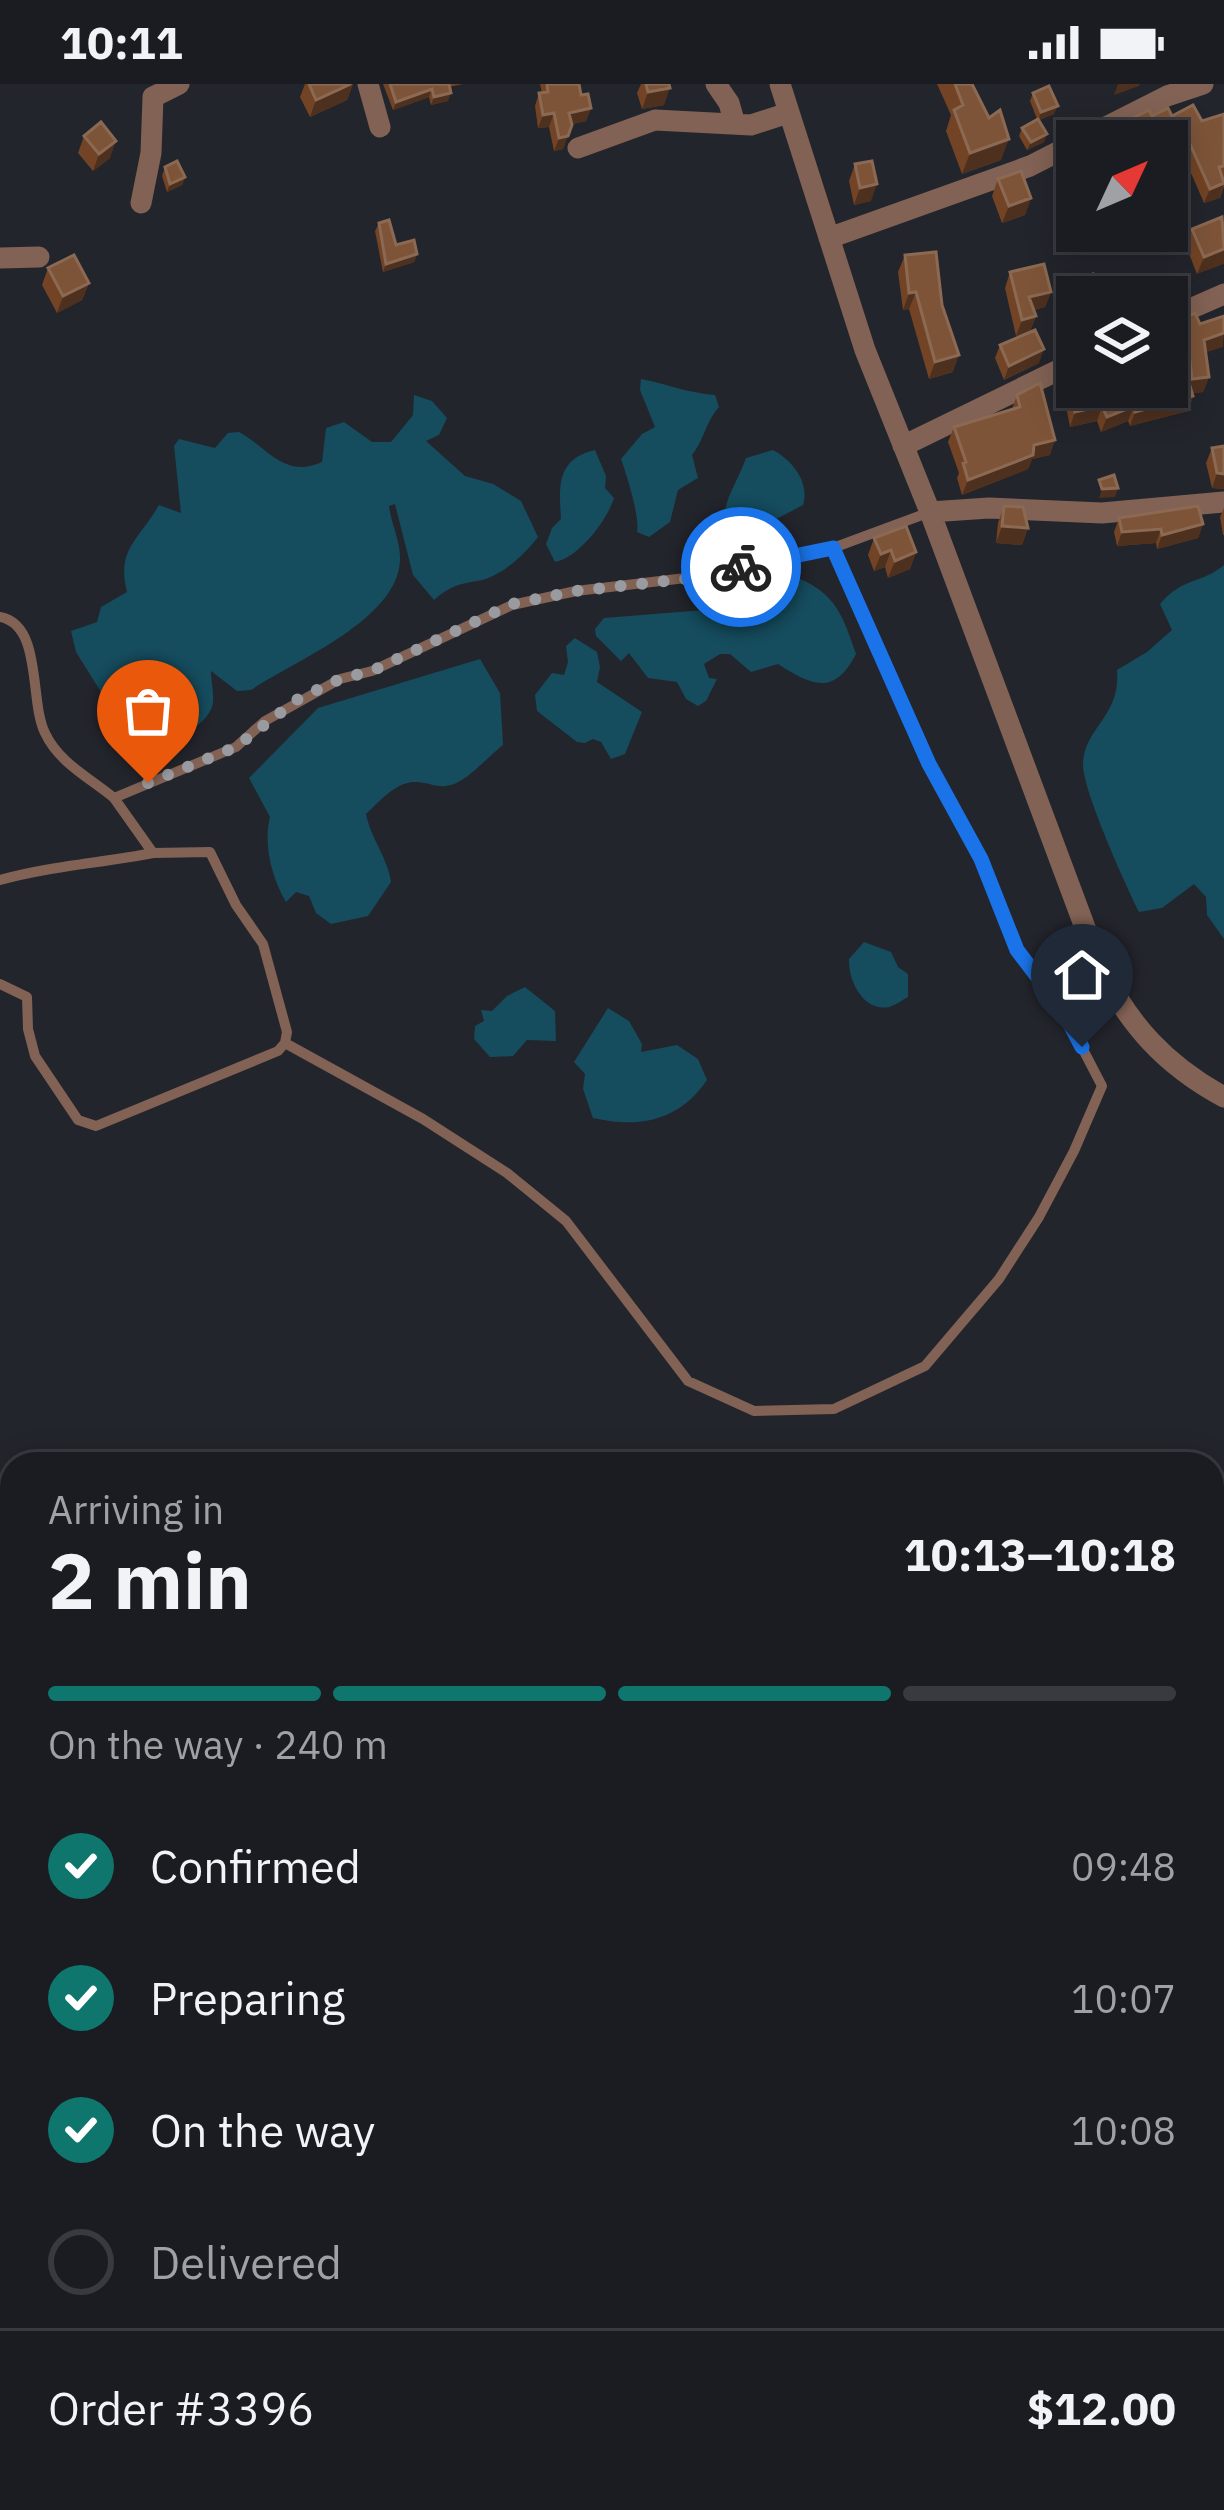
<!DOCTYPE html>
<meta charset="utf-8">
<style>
:root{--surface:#1a1c21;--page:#27292e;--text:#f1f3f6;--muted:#9fa1a5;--line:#383a3f;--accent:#0f766e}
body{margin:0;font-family:"IBM Plex Sans",sans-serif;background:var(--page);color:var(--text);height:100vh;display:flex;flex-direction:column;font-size:45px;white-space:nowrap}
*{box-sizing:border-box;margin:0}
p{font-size:39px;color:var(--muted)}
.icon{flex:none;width:66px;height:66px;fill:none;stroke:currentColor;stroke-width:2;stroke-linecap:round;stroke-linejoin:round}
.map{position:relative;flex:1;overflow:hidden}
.panel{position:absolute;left:0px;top:1368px;width:1224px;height:1059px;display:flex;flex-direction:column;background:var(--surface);border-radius:36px 36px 0 0;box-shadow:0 6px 30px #0003,0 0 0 3px var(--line)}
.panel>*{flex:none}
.needle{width:78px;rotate:46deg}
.buttons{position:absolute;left:1056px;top:36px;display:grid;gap:24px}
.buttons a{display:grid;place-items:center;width:132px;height:132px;border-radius:0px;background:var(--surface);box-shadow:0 6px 30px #0003,0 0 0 3px var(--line);font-size:60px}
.pin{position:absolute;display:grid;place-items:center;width:102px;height:102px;color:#fff;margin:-123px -51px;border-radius:50% 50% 50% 0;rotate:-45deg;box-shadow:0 0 12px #0007}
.pin .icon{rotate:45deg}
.courier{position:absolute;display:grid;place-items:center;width:120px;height:120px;margin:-60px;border:9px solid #1a73e8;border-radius:50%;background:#fff;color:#222;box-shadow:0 3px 15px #0007}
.headline em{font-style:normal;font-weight:700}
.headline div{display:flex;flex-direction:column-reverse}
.headline{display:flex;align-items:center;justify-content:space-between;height:204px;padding:0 48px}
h1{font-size:78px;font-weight:700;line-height:90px}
.bar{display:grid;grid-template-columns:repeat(4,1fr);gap:18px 12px;align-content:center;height:144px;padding:0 48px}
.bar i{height:15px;border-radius:9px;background:var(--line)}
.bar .on{background:var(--accent)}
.bar p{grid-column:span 4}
.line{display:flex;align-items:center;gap:30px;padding:0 48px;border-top:3px solid var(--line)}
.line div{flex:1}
ol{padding:0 48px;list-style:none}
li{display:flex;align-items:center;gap:36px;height:132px}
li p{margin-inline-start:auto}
li .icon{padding:12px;border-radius:50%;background:var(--accent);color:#fff;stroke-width:4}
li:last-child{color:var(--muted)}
li i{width:66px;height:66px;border:6px solid var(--line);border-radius:50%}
.status{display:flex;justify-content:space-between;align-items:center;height:84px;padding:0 60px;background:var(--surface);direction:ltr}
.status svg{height:33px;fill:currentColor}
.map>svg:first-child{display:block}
</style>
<div class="status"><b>10:11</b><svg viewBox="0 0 49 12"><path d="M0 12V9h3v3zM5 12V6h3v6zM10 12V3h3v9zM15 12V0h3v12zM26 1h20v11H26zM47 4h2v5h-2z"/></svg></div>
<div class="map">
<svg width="1224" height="2426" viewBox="0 0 1224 2426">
<rect width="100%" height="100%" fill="#23252c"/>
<path fill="#154c5e" d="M641,295C667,300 688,309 715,311L719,323C706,337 704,356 692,371L698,394L678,406L670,438L649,453L637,448C640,433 627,392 621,375L642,350L655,343L640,306Z
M414,311L432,317L447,334L439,351L426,357L465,392L493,400L521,417L538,453C524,471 500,494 477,497C458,500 449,503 434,516L413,491L395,420L389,422C391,439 401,459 400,476C398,536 294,577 251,606L237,607L211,587C211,597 214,609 213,618C211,639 177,656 159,661L118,635L76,568L71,547L97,538L101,523L127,508C116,465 139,456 159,421L181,429L174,362L179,355L215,364L228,349L239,348C269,365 285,395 322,378L326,344L344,338L372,358H391L413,331Z
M595,366L606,392L605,404L614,414C607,437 578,474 555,478L546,460L552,444L561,435C559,403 556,375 595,366Z
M773,366C792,376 810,398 803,421L746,451L724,436C724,415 739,395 746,374Z
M1224,481V855L1207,831L1206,813L1194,800L1162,824L1139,828C1126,802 1082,705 1083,680C1084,643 1121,633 1117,586L1147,568L1172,546L1160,520C1184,492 1200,501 1224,481Z
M798,494C836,510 843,532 856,570C834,613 811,601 778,580L751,588L730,570H720L704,580L709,594L717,595L706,617L698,622L686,615L677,598L648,594L629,569L621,577L596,552L595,545L604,534L704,526L732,509L757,508Z
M575,554L597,568L600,583L597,598L642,628L625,670L611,675L601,658L593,655L585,659L577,658L537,627L535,611L552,589L564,591L568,578L566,562Z
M480,575L500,609L503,661C489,672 467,697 451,701C437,705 427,697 413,698C395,699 379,718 366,730C371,755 388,774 391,798L368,832L331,840L316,829L309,812L296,808L286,818C272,794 263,761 270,733L249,694L318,624Z
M864,858L891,868L898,883L908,890V913C902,916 896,921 889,923C863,928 848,896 849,875Z
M525,903L555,927L556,957L527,956L513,972L490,973L474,955L475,942L484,937L481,926L492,927L507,912Z
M608,924L629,937L642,960L641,968L677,961L698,975L707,996C680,1036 640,1045 593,1034L583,1005L585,990L574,978Z"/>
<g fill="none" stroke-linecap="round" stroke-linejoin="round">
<path stroke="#826254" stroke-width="10" d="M0,533C43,541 29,617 45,649C59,679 90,694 114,714L236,663L265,637L340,595L372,587L512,521L576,507L694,493L833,464L930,428
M0,796C50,782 102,779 153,769
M0,900L27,913L28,945L35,972L78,1036L96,1042L278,967L285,959L287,948L263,860L236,821L210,768L153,769L114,714
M285,959L423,1035L507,1089L566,1137L688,1297L754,1327L834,1325L925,1282L999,1195L1039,1133L1074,1067L1102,1002L1062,925L1017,865L981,775L929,679L833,464"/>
<path stroke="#826254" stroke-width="21" d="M368,0L380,43
M716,0L729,19L735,40
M780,0L865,266L930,428L1099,881C1129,941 1165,981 1224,1013
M1078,57L1167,12L1203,0
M578,64L655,36L751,41L788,29
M141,119L151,69L153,13L179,0
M829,154L1030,82L1077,58
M0,174L39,173
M1167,235L1224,210
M903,362L1077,277
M930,428L989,424L1102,429L1224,418
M0,1817L12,1925
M0,2040L12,1981
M0,2145L12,2206
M82,2415L84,2426"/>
<path stroke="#e09e81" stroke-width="30" d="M1212,2215H1224
M0,2285L12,2284
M0,2320L12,2319
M1212,2327L1224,2328"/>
<path stroke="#8a8c92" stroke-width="6" stroke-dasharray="15 15" stroke-linecap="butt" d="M0,1960L12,1961
M1212,1982L1224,1983"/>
</g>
<path fill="#724324" d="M305,0H353L347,16L310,33L300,13Z
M383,0H463L449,3L448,17L431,21L429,13L393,26Z
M540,0H579L581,11L591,24L586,37L572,40L563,65L554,67L549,43L538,44L535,22L539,9H542Z
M641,0H669L664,21L642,25L637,9Z
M937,0H972L1001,76L962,90L946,47L951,31Z
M1033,9L1054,30L1039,36L1044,58L1027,66L1019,52L1022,44L1037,35L1030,17Z
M1224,30V102L1220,114L1204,119L1181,66L1167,72V57H1090L1152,32L1202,37Z
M84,52L110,74L93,87L78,69Z
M855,80L871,117L854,121L849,97Z
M165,83L185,93L182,101L167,108L162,92Z
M1077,84V114L1074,116L1066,102L1072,87Z
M998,95L1031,114L1025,131L1002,139L992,112Z
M1224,138L1197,190L1186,162L1192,145Z
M379,139L396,161L417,170L414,178L383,188L375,147Z
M905,171L953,288L929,295L909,225L903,226L898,188Z
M48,184L89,199L82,216L57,229L42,201Z
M1010,188L1051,208L1045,223L1034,226L1036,232L1030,247L1016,252L1005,204Z
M1071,200L1077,213V234L1073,236L1065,217Z
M1174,240L1206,269L1209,293L1203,308L1192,309L1193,312L1188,327L1130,342L1128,337L1101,348L1097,337L1070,343L1062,301L1067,286L1077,303L1123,309L1184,290L1183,283L1168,255Z
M1000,261L1039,279L1004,296L995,274Z
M1017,311L1050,371L1032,375L1028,385L962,411L957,394L959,389L948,358L954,343L1012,325Z
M1212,364L1224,405L1212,404L1206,379Z
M1004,422L1028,444L1022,461L996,459L998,439Z
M1224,424V451H1223L1220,433Z
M1119,434L1203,440L1198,454L1157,465L1156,459L1117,462L1114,448Z
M874,454L916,468L910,485L888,494L885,483L874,487L868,471Z
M264,2415H495L494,2426H261Z"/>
<path fill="#4e301f" d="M353,0L347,16L310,33L316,16Z
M1118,0H1140L1139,2L1114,11Z
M670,4L664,21L642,25L648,8Z
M432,5L429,13L393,26L396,18Z
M451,9L448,17L431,21L434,13Z
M1058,22L1054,30L1038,37L1041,28Z
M591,24L586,37L565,42L569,29Z
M554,29L549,43L538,44L543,31Z
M1047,50L1044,58L1027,66L1031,58Z
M1186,51L1181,66L1167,72V60Z
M568,52L563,65L554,67L559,54Z
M1009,55L1001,76L962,90L970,69Z
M116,57L110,74L93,87L99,70Z
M185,93L182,101L167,108L170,100Z
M1224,99L1220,114L1204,119L1210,105Z
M877,100L871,117L854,121L860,104Z
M1031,114L1025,131L1002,139L1009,122Z
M1224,165V180L1197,190L1204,173Z
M417,170L414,178L383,188L386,180Z
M89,199L82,216L57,229L63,212Z
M916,208L909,225L903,226L909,209Z
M1051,208L1045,223L1024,228L1029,213Z
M1036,232L1030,247L1016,252L1022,236Z
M1224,249L1223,263L1198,271L1204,256Z
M1044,265L1039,279L1004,296L1009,282Z
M959,271L953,288L929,295L935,278Z
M1209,293L1203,308L1187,310L1192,295Z
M1193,312L1188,327L1130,342L1135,328Z
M1102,322L1097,337L1070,343L1075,328Z
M1134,322L1128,337L1101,348L1107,333Z
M1055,356L1050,371L1032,375L1028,385L962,411L968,396L1034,361Z
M1217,389L1224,390V405L1212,404Z
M1118,404L1115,413L1099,414L1102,405Z
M1203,440L1198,454L1157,465L1162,451Z
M1002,442L1028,444L1022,461L996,459Z
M1161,445L1156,459L1117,462L1122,448Z
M891,466L885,483L874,487L881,470Z
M916,468L910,485L888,494L895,477Z
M518,2415H540L538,2422H515Z"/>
<path fill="#7d5438" stroke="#8b6952" stroke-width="3" d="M309,0H351L316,16Z
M390,0H449L451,9L434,13L432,5L396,18Z
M547,0H579L581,11L588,10L591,24L569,29L572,41L568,52L559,54L554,29L543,31L539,9L548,8Z
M646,0H669L670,4L648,8Z
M955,0H972L989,34L1000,26L1009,55L970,69L954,26L963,21Z
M1049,2L1058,22L1041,28L1033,9Z
M1193,21L1202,37L1224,30V82L1219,83L1224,99L1210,105L1186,51L1167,60L1161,47L1146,57H1092L1091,55L1149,26L1152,32L1168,24L1172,32Z
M1038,35L1047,50L1031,58L1022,44Z
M101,38L116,57L99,70L84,52Z
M177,77L185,93L170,100L165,83Z
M872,77L877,100L860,104L855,80Z
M1021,87L1031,114L1009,122L998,95Z
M1222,133L1224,165L1204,173L1192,145Z
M389,136L396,161L414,156L417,170L386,180L379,139Z
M936,168L942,221L959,271L935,278L916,208L909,209L905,171Z
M74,171L89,199L63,212L48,184Z
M1044,180L1051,208L1029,213L1036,232L1022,236L1010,188Z
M1093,190L1101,209L1092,213L1077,214L1071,200Z
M1195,229L1200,240L1224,232V249L1204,256L1209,293L1192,295L1189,268L1174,240Z
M1035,246L1044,265L1009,282L1000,261Z
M1077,282V303H1120L1123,309L1142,303H1167V295L1186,289L1193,312L1135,328L1134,322L1107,333L1102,322L1075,328L1067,286Z
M1040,299L1055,356L1034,361L1033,371L968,396L963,379L966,378L954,343L1020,323L1017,311Z
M1224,362V390L1217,389L1212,364Z
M1114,391L1118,404L1102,405L1099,396Z
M1004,422L1023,423L1028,444L1002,442Z
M1198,422L1203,440L1162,451L1161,445L1122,448L1119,434Z
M906,442L916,468L895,477L891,466L881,470L874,454Z
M0,1905L6,1928H0Z
M102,2415H117L119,2426H101L100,2418Z
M269,2415H495L494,2426H269Z
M211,2420L212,2426H178Z"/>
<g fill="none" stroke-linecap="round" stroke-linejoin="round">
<path stroke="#999ba0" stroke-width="12" stroke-dasharray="0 21.6" d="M148,699L236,663L298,615L340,595L372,587L512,520L576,507L694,494L741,483"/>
<path stroke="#1a73e8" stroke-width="15" d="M741,483L833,464L929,680L981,775L1017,866L1062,925L1082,963"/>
</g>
</svg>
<div class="buttons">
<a><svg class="needle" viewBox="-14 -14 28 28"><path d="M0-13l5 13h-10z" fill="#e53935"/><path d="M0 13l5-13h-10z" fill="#9fa1a5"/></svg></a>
<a><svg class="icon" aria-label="layers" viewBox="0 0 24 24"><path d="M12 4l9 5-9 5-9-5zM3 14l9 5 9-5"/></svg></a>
</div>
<div class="pin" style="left:148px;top:699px;background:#ea580c"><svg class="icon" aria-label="bag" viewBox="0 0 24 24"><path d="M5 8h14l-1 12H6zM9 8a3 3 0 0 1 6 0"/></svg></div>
<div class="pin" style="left:1082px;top:963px;background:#1f2937"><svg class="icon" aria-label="home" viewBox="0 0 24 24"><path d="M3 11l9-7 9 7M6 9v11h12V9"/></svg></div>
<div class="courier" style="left:741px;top:483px"><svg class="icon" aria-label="bike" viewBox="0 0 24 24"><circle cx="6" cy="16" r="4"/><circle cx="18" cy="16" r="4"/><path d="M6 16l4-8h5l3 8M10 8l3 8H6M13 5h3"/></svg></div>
<section class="panel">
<div class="headline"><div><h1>2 min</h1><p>Arriving in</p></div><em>10:13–10:18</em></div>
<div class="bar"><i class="on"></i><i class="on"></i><i class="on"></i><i></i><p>On the way · 240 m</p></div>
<ol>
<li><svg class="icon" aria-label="check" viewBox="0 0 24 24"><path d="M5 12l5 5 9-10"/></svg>Confirmed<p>09:48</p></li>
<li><svg class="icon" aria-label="check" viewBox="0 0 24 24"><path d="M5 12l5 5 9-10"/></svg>Preparing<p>10:07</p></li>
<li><svg class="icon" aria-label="check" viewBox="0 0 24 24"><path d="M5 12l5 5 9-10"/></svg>On the way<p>10:08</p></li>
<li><i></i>Delivered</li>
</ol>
<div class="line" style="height:156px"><div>Order #3396</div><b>$12.00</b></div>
</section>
</div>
